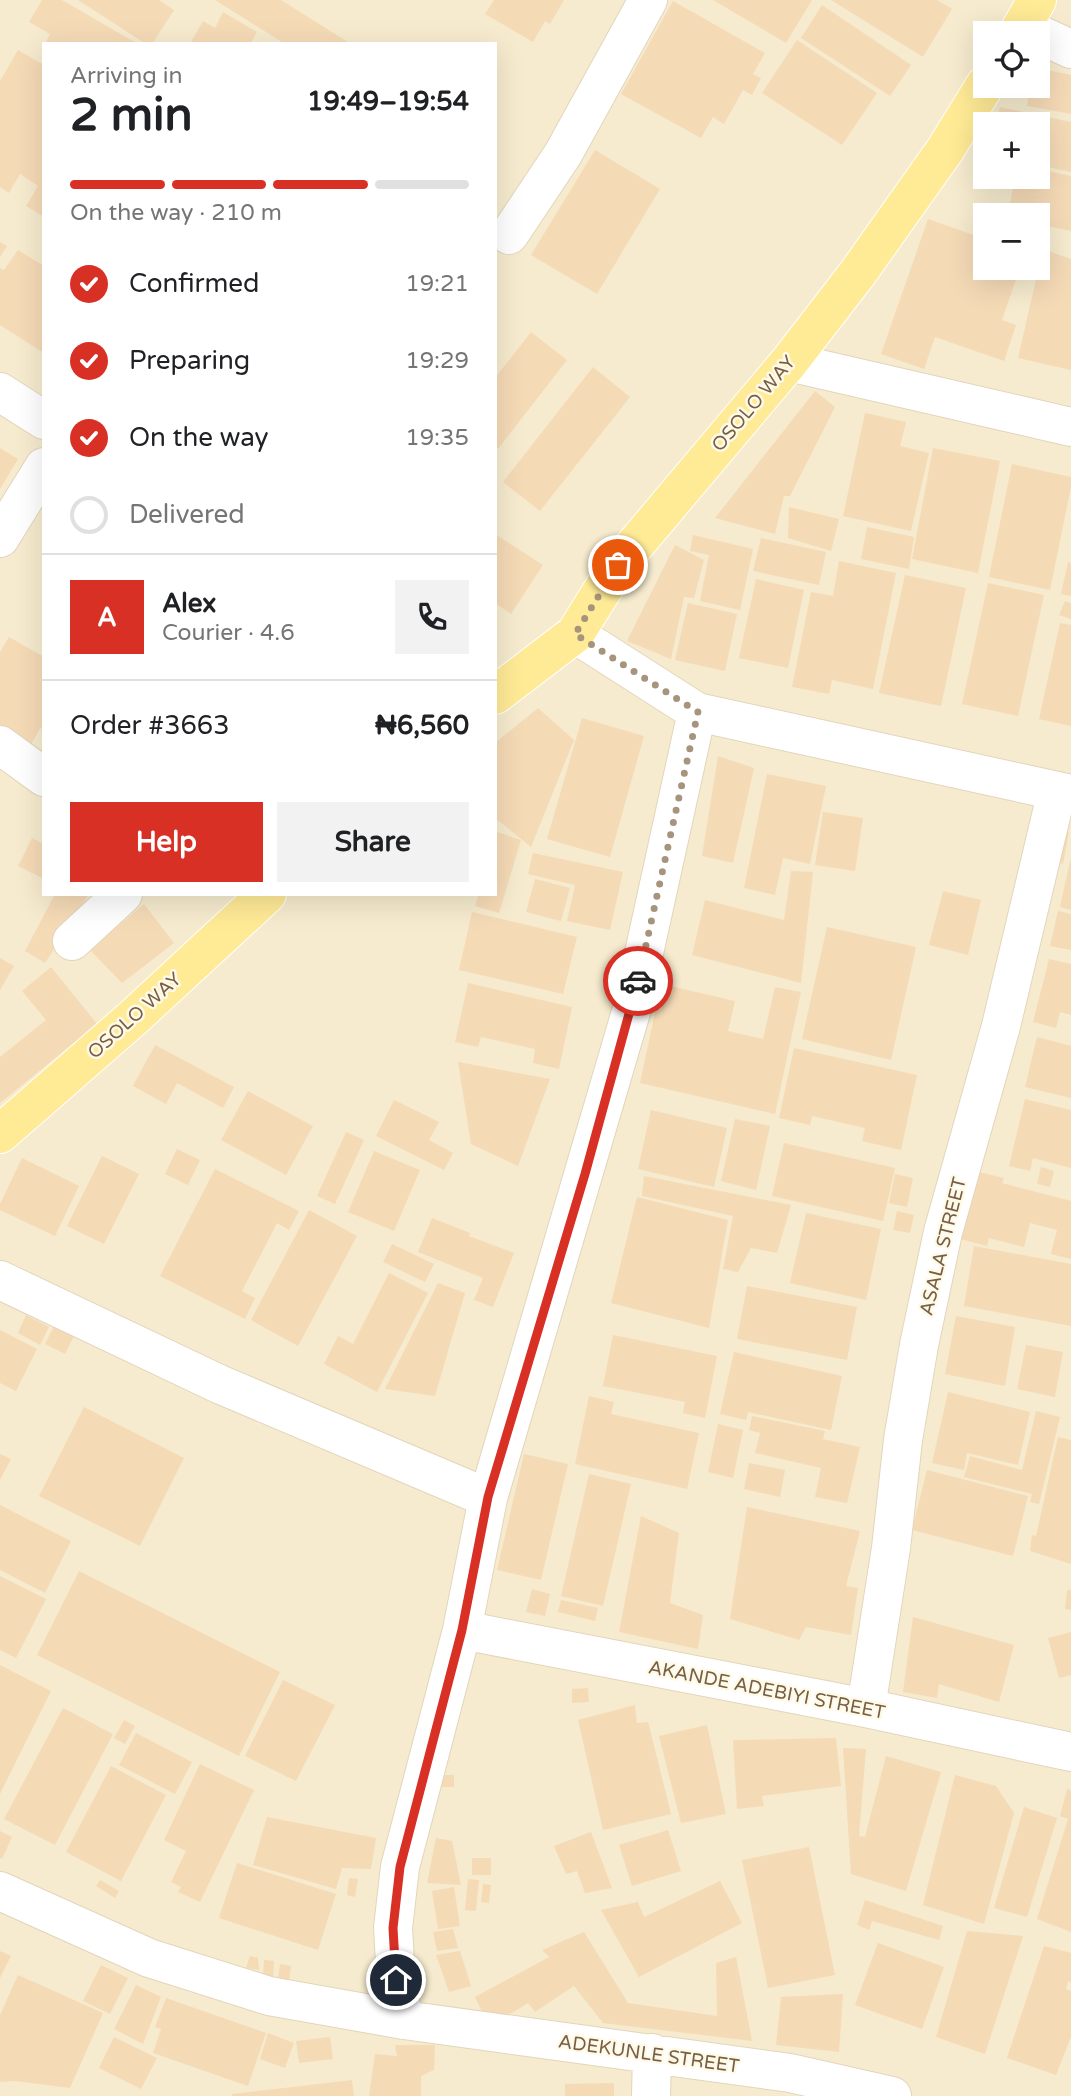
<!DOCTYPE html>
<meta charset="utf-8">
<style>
:root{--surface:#fff;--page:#f2f2f2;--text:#202124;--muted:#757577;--line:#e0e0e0;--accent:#d93025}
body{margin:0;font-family:"Varela Round",sans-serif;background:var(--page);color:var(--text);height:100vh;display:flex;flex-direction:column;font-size:26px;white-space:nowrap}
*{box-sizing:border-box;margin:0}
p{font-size:23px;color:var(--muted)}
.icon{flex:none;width:38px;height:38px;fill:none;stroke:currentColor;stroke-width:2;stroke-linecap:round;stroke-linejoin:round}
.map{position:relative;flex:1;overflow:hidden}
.drawer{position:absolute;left:42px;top:42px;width:455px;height:854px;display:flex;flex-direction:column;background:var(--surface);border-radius:0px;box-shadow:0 7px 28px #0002}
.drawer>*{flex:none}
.tools{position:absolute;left:973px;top:21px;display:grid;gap:14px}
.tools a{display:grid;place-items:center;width:77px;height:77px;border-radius:0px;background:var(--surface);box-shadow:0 7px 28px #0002;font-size:35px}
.pin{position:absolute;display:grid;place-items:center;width:60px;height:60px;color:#fff;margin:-30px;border:4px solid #fff;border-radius:50%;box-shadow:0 2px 7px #0007}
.courier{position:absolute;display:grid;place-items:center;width:70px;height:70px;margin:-35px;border:5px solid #d93025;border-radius:50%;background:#fff;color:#222;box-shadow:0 2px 9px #0007}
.overview em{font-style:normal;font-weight:700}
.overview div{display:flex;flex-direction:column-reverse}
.overview{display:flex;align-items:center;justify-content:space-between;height:119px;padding:0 28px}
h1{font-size:46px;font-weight:700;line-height:52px}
.bar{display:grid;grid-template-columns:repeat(4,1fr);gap:10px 7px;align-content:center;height:84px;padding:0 28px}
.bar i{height:9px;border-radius:5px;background:var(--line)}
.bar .current{background:var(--accent)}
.bar p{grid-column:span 4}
.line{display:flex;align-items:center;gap:18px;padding:0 28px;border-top:2px solid var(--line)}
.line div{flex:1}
.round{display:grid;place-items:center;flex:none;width:74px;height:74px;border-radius:0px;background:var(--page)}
ol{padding:0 28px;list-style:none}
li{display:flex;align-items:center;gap:21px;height:77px}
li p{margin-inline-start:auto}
li .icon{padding:7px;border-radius:50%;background:var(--accent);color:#fff;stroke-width:4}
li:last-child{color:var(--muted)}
li i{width:38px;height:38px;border:4px solid var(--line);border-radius:50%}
.button{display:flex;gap:14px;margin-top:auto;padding:14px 28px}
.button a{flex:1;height:80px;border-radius:0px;background:var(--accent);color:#fff;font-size:28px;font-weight:700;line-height:80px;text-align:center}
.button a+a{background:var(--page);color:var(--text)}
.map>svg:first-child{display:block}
</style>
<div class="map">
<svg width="1071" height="2096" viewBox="0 0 1071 2096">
<rect width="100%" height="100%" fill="#fef8e0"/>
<path fill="#f6ebce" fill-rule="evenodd" d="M0,0H1071V2096H0ZM985,33H1038V86H985ZM44,44H495V894H44ZM985,124H1038V177H985ZM985,215H1038V268H985Z"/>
<path fill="#f5dab6" d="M42,0H62L138,44H45L50,34L29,22Z
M78,0H159L174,10L152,44H146Z
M215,0H281L351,44H285Z
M494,0H564L550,24L545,21L533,42L485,14Z
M713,0H812L786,43Z
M831,0H937L952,9L923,57Z
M673,1L765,53L753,74L761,78L752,95L743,90L724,124L713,117L701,138L621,94Z
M822,5L911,65L890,96L801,38Z
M223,12L257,32L250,44H190L203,21L215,28Z
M797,40L877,93L842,145L762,93Z
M18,50L44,65V217L26,206L38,186L20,174L9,193L0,187V81Z
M1038,68L1071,75V114L1027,106L1030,86H1038Z
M1000,107L1071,122V172L1038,165V124H996Z
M595,150L660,189L597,294L531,255Z
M1038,169L1071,176V231L1038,224V215H1008L1015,177H1038Z
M928,219L985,239V268H1020L1002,320L1016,325L1004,361L935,337L924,369L881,354Z
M0,242L7,246L0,257Z
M1043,249L1071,259V370L1018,358Z
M18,250L44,266V353L0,325V268L4,270Z
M531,332L567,360L498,449L495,447V378Z
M593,367L630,397L540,511L503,482Z
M815,391L835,407L790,496H784L775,534L715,518Z
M865,413L906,422L900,446L929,453L911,531L843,516Z
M0,448L18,459L0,489Z
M933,448L1000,461L978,573L912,559Z
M1012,464L1071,477V487L1050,590L989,577Z
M789,507L839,519L831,551L788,538Z
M867,527L914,537L909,569L861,559Z
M495,534L543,565L511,614L495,603Z
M693,535L753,549L740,610L700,601L709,555L690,551Z
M761,538L826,552L819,585L753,571Z
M675,545L704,560L694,598L684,597L671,659L627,641Z
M839,561L896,573L873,689L832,680L829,694L792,687L811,592L833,596Z
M1068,562L1071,563V596L1061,594Z
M905,575L966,588L941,706L879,693Z
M756,579L804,590L788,668L739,658Z
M988,583L1044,595L1018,716L962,704Z
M1065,601L1071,603V619L1059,615Z
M688,603L737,614L725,671L675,660Z
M1060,623L1071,625V726L1039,719Z
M9,637L44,657V730L40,728L31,745L0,727V652Z
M538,708L574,740L531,847L495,818V743Z
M582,718L644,736L610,857L547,839Z
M718,756L754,768L733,863L702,856Z
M767,774L826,786L810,864L783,858L775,895L744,888Z
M823,812L863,818L855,871L815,865Z
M1054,829L1069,832L1063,864L1047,860Z
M497,832L521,840L499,913L475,906L479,894H495Z
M32,838L44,844V879L18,866Z
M533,853L623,872L610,930L567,921L575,885L528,874Z
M1070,861H1071V910L1060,907Z
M791,871L813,872L801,983L692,955L705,900L784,920Z
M535,879L570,888L561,921L526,912Z
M943,891L981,900L968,955L929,945Z
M55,894H89L45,963L25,951Z
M144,904L174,943L122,983L90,950Z
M1058,911L1071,914V950L1050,946Z
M472,912L577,937L563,994L459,970Z
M827,927L916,947L891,1060L802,1039Z
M0,958L14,966L0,990Z
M1049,959L1071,964V1015L1060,1012L1056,1028L1033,1022Z
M51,967L97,1024L0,1103V1057L46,1020L22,991Z
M468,983L572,1007L559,1069L533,1063L535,1049L481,1037L478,1047L455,1042Z
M661,984L735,1001L728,1031L763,1039L775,987L801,992L775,1114L640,1083Z
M1037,1037L1071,1046V1098L1025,1087Z
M155,1045L234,1087L223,1108L177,1083L166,1104L133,1086Z
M794,1048L917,1075L901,1150L862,1141L865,1128L812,1116L810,1125L779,1118Z
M458,1062L550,1079L518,1166L471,1144Z
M248,1091L313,1126L286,1175L221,1140Z
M1025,1099L1071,1110V1168L1033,1158L1030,1171L1009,1166Z
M394,1100L439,1122L429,1140L453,1153L444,1170L376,1136Z
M651,1110L727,1128L714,1187L638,1169Z
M735,1119L770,1126L756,1190L721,1181Z
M346,1132L364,1140L335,1204L317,1196Z
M784,1143L895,1168L883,1221L772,1196Z
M177,1149L200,1160L188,1185L165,1174Z
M374,1151L420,1170L394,1231L348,1212Z
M102,1156L139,1174L104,1244L67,1226Z
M22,1158L79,1186L55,1236L0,1210V1204Z
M1041,1167L1054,1171L1050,1187L1037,1184Z
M215,1169L299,1211L289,1230L277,1223L242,1291L255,1298L245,1319L160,1276Z
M970,1170L1004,1178L1002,1183L1071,1201V1259L1051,1254L1057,1230L1030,1223L1024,1247L989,1238L987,1246L953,1237Z
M895,1174L913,1178L907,1207L889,1203Z
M644,1176L791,1205L777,1253L751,1248L738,1272L723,1269L733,1216L642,1196Z
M637,1197L728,1220L709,1328L611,1303Z
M309,1210L357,1236L298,1346L251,1320Z
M897,1211L914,1215L910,1233L893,1230Z
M806,1213L881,1229L866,1300L790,1283Z
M432,1218L470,1233L469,1236L514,1253L493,1307L474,1300L483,1278L418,1252Z
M392,1244L434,1264L425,1282L383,1262Z
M974,1246L1071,1264V1326L964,1306Z
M389,1273L428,1293L377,1392L324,1364L338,1336L353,1344Z
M438,1283L465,1293L435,1396L385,1389Z
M747,1286L857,1307L847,1360L737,1339Z
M26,1315L49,1327L40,1345L18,1333Z
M956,1316L1015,1327L1005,1386L945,1374Z
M55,1324L75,1334L65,1354L45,1344Z
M0,1330L37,1349L16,1391L0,1383Z
M613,1335L717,1356L705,1418L683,1413L685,1402L603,1386Z
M1026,1345L1063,1352L1055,1397L1017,1389Z
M734,1352L842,1376L831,1430L748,1412L746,1420L720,1414Z
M948,1392L1030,1412L1018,1465L967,1453L964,1470L932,1463Z
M589,1396L614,1402L611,1414L699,1433L687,1489L575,1464Z
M84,1407L184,1458L140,1546L39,1496Z
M1036,1411L1060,1417L1039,1504L1030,1502L1032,1494L964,1477L970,1456L1022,1470Z
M752,1416L825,1431L823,1439L860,1447L847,1503L815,1497L821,1468L755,1453L760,1433L749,1430Z
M718,1424L743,1430L733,1478L708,1472Z
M1058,1437L1071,1440V1564L1030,1551L1032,1535L1036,1536Z
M0,1454L11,1459L0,1480Z
M524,1454L568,1464L541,1580L497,1570Z
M749,1463L785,1470L780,1497L744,1489Z
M927,1470L1028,1496L1013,1556L912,1530Z
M589,1474L631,1484L603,1606L561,1596Z
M0,1505L71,1541L45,1593L0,1570Z
M747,1507L860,1531L846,1586L858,1588L851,1635L806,1627L799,1640L730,1619Z
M641,1516L679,1533L670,1603L703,1615L698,1649L619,1632Z
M79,1571L280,1672L239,1756L37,1655Z
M0,1576L46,1599L16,1658L0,1650Z
M532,1589L550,1594L545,1616L526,1612Z
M1067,1590H1071V1610L1065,1609Z
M561,1600L598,1608L595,1621L558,1612Z
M913,1617L1014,1645L999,1702L939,1684L937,1698L903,1692Z
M1071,1632V1675L1059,1678L1048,1638Z
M0,1665L51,1691L0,1794Z
M283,1680L335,1705L296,1781L245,1756Z
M588,1688L589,1702L572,1703V1689Z
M635,1705L637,1723L648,1722L671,1814L603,1830L578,1720Z
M63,1708L113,1734L55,1845L4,1819Z
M124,1720L135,1726L125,1744L114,1738Z
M707,1725L726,1814L681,1823L659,1736Z
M136,1733L192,1762L175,1794L119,1765Z
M836,1738L841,1786L762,1796L764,1806L737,1809L733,1740Z
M843,1748L866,1749L859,1836L865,1837L886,1756L941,1772L906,1891L851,1874Z
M200,1764L254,1790L200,1902L178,1892L181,1887L171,1882L186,1851L164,1840Z
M111,1766L166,1795L121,1881L66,1852Z
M437,1775H454V1787H437Z
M955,1775L996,1786L1014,1813L984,1924L923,1905Z
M1067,1789L1071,1790V1932L1037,1919L1068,1819L1060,1816Z
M1024,1807L1057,1818L1027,1917L994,1908Z
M267,1817L376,1838L371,1869L342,1868L336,1889L253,1865Z
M668,1830L681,1871L632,1886L619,1845Z
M0,1831L12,1837L2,1859L0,1858Z
M591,1832L612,1888L585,1893L577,1871L566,1874L554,1846Z
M436,1838L452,1841L461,1885L427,1883Z
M809,1847L835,1975L768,1988L742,1860Z
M472,1858H491V1875H472Z
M237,1863L336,1894L318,1950L219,1918Z
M349,1878L358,1879L355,1897L347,1895Z
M468,1879L479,1880L476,1911L465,1910Z
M100,1880L119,1891L115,1898L96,1886Z
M720,1881L742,1923L639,1977L601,1910L638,1902L644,1917Z
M483,1884L491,1885L489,1903L481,1902Z
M454,1887L460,1926L438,1929L432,1891Z
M865,1900L943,1926L939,1940L872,1921L869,1930L857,1925Z
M453,1929L458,1948L437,1951L433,1932Z
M967,1931L1023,1936L985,2054L936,2037Z
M584,1932L628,2003L717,2016L716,1963L736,1957L752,2041L603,2023L574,1986L535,2012L528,2003L512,2013L484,2016L475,1997L549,1957L542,1950Z
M878,1943L944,1967L922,2029L855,2005Z
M1044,1946L1071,1953V1982L1068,1981L1066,1989L1071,1991V2037L1056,2075L1007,2058Z
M0,1951L11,1956L0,1978Z
M460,1951L471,1986L449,1992L436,1955Z
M250,1956L258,1958L259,1970L246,1968Z
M264,1960L274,1961L273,1978L263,1977Z
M280,1964L291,1966L289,1981L278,1979Z
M101,1965L128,1978L110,2014L83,2001Z
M18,1975L103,2013L70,2088L15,2081L0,2082V2015Z
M136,1985L161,1997L143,2044L114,2029Z
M843,1994L839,2052L776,2045L781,1997Z
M166,1998L266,2033L248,2086L153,2053L161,2029L155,2027Z
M268,2033L294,2043L285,2068L260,2059Z
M114,2037L157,2058L141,2089L99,2068Z
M330,2037L333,2059L299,2063L296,2041Z
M395,2045H435L434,2070L421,2076V2096H369L375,2054L397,2056Z
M352,2080L354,2096H232V2094Z
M614,2083V2096H565V2084Z"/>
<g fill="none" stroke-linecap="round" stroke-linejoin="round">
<defs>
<path id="minor" d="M1038,34L1071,49
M509,235L563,154L648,0
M789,362L1071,427
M0,392L44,420
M0,538L44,467
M575,634L697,712L1071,794
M0,745L44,777
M72,941L123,894
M0,1280L219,1384L488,1498
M462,1630L866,1708L1071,1752
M866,1708L891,1548L903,1440L919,1345L943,1232L1001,1026L1057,791
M0,1891L149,1958L269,1996L404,2020L790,2073L892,2096
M404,2020L396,1980L393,1928L400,1867L462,1630L488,1498L631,1012L697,712
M651,2096L652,2053"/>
<path id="major" d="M1018,33L1037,0
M495,695L575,634L618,565L789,362L857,274L945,150L985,85
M0,1134L134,1017L267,894"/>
</defs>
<use href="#minor" stroke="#e3d5bc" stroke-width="40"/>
<use href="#major" stroke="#fff" stroke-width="40"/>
<use href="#minor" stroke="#fff" stroke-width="38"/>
<use href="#major" stroke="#ffea96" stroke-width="38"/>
</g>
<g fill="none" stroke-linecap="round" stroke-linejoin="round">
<path stroke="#a6957c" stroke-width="7" stroke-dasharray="0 12.6" d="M618,565L575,634L698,712L638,981"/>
<path stroke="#d93025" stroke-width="9" d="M396,1980L393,1928L400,1867L462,1630L488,1497L585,1174L638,981"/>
</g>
<g text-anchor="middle" stroke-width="5" stroke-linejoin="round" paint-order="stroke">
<g font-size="19" fill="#775f46" stroke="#fffae8">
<text transform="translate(753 403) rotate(-50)" y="7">OSOLO WAY</text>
<text transform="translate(134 1015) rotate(-42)" y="7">OSOLO WAY</text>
<text transform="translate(942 1246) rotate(-76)" y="7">ASALA STREET</text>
<text transform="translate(767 1689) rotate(11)" y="7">AKANDE ADEBIYI STREET</text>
<text transform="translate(649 2053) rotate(8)" y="7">ADEKUNLE STREET</text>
</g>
</g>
</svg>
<div class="tools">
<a><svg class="icon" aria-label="locate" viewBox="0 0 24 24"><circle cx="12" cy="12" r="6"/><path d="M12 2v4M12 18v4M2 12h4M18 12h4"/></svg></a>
<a>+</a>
<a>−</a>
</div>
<div class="pin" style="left:618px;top:565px;background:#ea580c"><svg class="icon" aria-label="bag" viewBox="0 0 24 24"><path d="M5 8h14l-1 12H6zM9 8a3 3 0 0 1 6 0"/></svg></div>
<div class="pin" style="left:396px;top:1980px;background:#1f2937"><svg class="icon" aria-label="home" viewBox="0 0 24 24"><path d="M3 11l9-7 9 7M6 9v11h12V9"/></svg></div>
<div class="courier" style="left:638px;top:981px"><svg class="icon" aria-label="car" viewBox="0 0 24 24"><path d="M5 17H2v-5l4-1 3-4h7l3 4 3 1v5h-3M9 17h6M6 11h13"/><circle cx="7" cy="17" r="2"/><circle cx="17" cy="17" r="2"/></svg></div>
<section class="drawer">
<div class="overview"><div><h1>2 min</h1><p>Arriving in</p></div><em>19:49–19:54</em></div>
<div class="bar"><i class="current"></i><i class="current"></i><i class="current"></i><i></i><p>On the way · 210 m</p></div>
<ol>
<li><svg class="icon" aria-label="check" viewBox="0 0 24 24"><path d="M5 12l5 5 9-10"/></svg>Confirmed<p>19:21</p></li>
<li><svg class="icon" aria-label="check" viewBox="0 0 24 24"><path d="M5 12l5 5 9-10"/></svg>Preparing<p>19:29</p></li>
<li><svg class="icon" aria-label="check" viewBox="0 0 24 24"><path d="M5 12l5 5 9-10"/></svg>On the way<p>19:35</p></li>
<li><i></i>Delivered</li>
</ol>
<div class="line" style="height:126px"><b class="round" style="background:var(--accent);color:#fff">A</b><div><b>Alex</b><p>Courier · 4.6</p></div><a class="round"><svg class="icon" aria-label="phone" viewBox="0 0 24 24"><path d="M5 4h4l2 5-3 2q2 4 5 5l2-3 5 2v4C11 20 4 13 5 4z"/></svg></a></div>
<div class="line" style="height:91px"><div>Order #3663</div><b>₦6,560</b></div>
<div class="button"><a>Help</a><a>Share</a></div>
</section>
</div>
